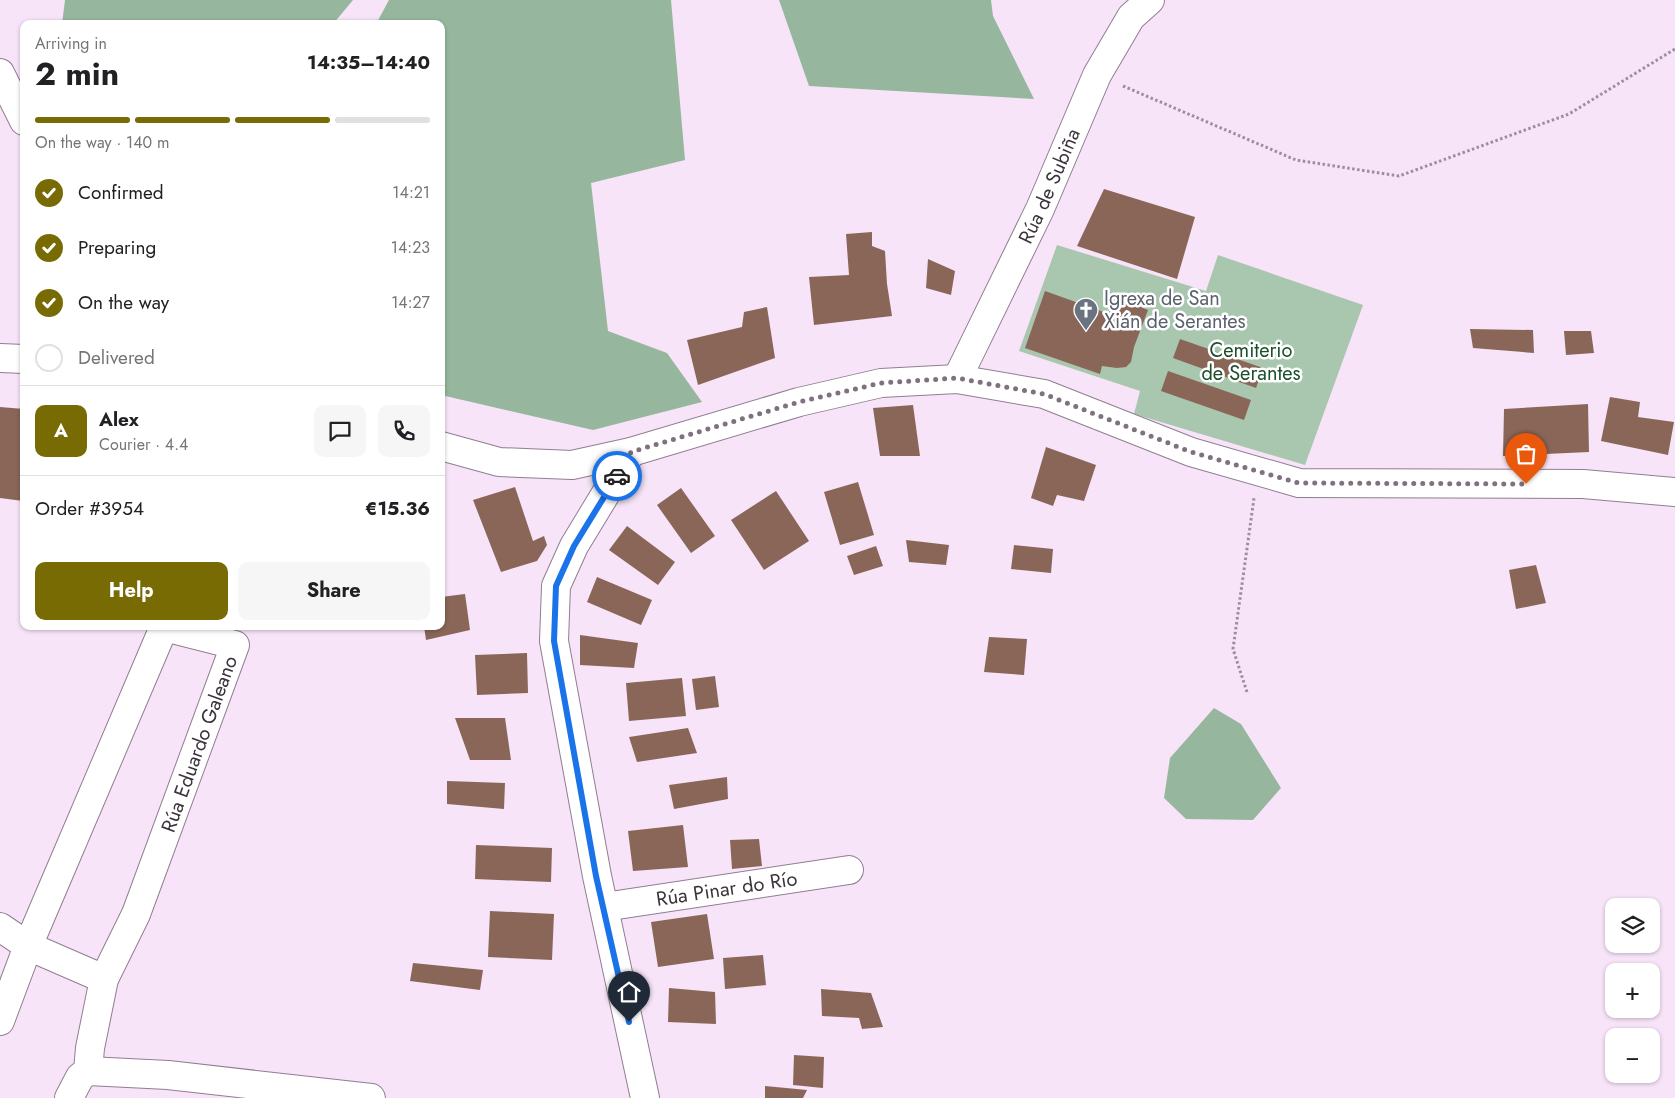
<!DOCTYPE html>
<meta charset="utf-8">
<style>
:root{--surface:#fff;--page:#f6f6f6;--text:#202124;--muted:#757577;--line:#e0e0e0;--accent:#786b04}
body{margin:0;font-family:Jost,sans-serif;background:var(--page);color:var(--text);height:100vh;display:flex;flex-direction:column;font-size:19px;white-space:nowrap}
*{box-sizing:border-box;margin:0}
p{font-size:16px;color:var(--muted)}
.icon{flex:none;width:28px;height:28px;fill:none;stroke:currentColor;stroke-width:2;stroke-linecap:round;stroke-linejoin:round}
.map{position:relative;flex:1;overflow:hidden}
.drawer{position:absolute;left:20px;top:20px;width:425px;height:610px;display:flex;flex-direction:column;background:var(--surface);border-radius:10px;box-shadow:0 1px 4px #0004}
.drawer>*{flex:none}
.fabs{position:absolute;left:1605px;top:898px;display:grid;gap:10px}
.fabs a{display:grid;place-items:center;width:55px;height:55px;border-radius:10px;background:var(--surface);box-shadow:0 1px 4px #0004;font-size:25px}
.pin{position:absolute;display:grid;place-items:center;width:42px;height:42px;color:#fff;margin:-51px -21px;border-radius:50% 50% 50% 0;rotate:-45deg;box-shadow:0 0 5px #0007}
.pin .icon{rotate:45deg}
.courier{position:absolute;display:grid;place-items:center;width:50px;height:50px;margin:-25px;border:4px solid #1a73e8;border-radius:50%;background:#fff;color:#222;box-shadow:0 1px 6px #0007}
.headline em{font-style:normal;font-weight:700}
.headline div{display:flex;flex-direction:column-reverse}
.headline{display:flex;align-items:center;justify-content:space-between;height:85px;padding:0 15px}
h1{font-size:32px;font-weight:700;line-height:38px}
.bar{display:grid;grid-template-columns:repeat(4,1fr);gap:8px 5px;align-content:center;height:60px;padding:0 15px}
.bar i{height:6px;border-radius:4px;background:var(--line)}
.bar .on{background:var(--accent)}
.bar p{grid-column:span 4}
.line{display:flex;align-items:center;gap:12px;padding:0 15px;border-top:1px solid var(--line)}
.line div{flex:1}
.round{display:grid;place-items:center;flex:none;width:52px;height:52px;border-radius:10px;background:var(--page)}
ol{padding:0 15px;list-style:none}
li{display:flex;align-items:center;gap:15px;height:55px}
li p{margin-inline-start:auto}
li .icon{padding:5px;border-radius:50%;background:var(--accent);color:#fff;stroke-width:4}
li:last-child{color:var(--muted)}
li i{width:28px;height:28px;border:2px solid var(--line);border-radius:50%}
.button{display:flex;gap:10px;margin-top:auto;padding:10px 15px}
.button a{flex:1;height:58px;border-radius:10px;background:var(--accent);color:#fff;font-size:20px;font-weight:700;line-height:58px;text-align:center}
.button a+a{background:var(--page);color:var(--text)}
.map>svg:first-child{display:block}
</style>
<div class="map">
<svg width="1675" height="1098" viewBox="0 0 1675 1098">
<rect width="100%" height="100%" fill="#f7e4f8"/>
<path fill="#a9c6af" d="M1057,245L1206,291L1218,255L1363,305L1305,465L1134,414L1140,391L1019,351Z"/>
<path fill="#96b79d" d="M65,0H353L333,24H62Z
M389,0H671L685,160L591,183L608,331L667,353L702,402L593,430L441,395V24H376Z
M779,0H991L993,16L1034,99L809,86Z
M1214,708L1241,724L1281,788L1253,820L1186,819L1164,798L1170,758Z"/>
<path fill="#8a6659" d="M1104,189L1195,217L1177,279L1077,246Z
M872,232V246L885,251L887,284L892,316L814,325L809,277L849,275L846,234Z
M928,259L955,271L951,295L926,288Z
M1045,291L1112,315L1118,298L1148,310L1134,347L1131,362L1126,367L1117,368L1102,366L1100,374L1025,348Z
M767,307L775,358L698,385L687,340L742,327L744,312Z
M1470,329L1533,330L1534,353L1473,348Z
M1564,331H1591L1594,353L1566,355Z
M1180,339L1263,368L1256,388L1173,358Z
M1168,371L1251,400L1244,420L1161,391Z
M1610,397L1640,402L1638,417L1674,422L1668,455L1601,441Z
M1588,404L1589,452L1503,456L1504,409Z
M913,405L920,456H880L873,408Z
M0,407L24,409L23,501L0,498Z
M1046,447L1096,465L1084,501L1057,495L1053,506L1031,498Z
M858,482L874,535L840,545L824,492Z
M515,487L533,541L544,536L547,545L537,561L501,572L473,500Z
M681,488L715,536L691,553L657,505Z
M776,491L809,541L764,570L731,520Z
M627,526L675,562L658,585L609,550Z
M906,540L949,545L946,565L909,562Z
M1014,545L1053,549L1051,573L1011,569Z
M876,546L883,566L854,575L847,556Z
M1536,565L1546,603L1516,609L1509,570Z
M597,577L652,600L641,625L587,602Z
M465,594L470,630L426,640L424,626H441V597Z
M580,635L638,643L634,668L580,665Z
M989,637L1027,639L1024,675L984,672Z
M527,653L528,693L477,695L475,655Z
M715,676L719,707L696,710L692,679Z
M682,678L686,716L629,721L626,683Z
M455,718H505L511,760H470Z
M688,728L697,753L637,762L629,737Z
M727,777L728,799L674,809L669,785Z
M447,781L505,783L504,809L447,804Z
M683,825L688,867L633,871L628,831Z
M759,839L762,866L732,869L730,840Z
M476,845L552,848L551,882L475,879Z
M490,911L554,914L552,960L488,957Z
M707,914L714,959L658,967L651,922Z
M763,955L766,985L725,989L723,958Z
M413,963L483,970L480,990L410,981Z
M669,988L715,992L716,1024L668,1022Z
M821,989L871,993L883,1027L862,1029L859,1018L822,1016Z
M794,1055L824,1057L823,1088L793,1085Z
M765,1086L807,1090L803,1098H765Z"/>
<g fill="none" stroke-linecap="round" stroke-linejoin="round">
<defs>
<g id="street">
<path d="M0,73L24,121"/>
<path id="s1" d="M957,379L1040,209L1097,75L1131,17L1150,0"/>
<path d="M631,452L574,546L556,586L554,641L597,876L645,1098"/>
<path id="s2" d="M604,907L849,870"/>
<path d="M0,927L28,946L104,979"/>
<path d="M0,1021L28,946L164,627L235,645L136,914L104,979L90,1048L88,1071L80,1077L69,1098"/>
<path d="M88,1071L168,1075L371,1098"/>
</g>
<path id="secondary" d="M0,358L24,359
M441,446L499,462L572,465L631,452L799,402L881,383L957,379L1044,394L1191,452L1299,483L1583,484L1675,492"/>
</defs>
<use href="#street" stroke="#907e90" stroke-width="30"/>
<use href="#secondary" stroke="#907e90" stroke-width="30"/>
<path stroke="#9c8f9d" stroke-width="3" stroke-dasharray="2.5 2.5" stroke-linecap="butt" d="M1123,86L1296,160L1399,176L1569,114L1675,49
M1247,692L1233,649L1254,498"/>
<use href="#street" stroke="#fff" stroke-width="28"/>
<use href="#secondary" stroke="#fff" stroke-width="28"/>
</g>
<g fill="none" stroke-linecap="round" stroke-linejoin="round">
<path stroke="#7d727d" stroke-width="5" stroke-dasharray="0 9" d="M617,476L631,452L799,402L881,383L957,378L1044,394L1191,452L1299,483L1526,484"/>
<path stroke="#1a73e8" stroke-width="6" d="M617,476L574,546L556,586L554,641L596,876L629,1022"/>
</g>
<defs>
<symbol id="church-pin" viewBox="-11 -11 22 30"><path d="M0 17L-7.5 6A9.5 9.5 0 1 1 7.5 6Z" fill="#6b7280" stroke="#fff"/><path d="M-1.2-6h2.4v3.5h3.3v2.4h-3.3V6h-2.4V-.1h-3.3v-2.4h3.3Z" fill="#fff"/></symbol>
</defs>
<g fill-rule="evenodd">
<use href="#church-pin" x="1072" y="296" width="28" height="38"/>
</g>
<g text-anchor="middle" stroke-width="5" stroke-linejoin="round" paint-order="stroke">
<g font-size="20" fill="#3b343b" stroke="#fff">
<text dy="7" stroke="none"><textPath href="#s1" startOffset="214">Rúa de Subiña</textPath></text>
<text transform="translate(199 744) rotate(-70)" y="7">Rúa Eduardo Galeano</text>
<text dy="7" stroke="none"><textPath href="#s2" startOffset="124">Rúa Pinar do Río</textPath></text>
</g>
<g font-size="20" fill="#5b616d" stroke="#fff" text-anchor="start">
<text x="1104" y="305">Igrexa de San<tspan x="1104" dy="23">Xián de Serantes</tspan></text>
</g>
<g font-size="20" fill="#1b4e2b" stroke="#fff">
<text x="1251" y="357">Cemiterio<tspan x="1251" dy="23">de Serantes</tspan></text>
</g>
</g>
</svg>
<div class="fabs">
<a><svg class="icon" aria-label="layers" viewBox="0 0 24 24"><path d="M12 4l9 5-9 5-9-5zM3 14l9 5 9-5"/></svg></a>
<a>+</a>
<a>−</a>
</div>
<div class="pin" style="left:1526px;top:484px;background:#ea580c"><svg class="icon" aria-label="bag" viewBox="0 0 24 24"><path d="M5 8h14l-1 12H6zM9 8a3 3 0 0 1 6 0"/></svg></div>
<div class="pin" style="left:629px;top:1022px;background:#1f2937"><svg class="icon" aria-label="home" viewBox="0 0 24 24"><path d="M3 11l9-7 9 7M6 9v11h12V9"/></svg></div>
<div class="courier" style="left:617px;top:476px"><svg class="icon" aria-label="car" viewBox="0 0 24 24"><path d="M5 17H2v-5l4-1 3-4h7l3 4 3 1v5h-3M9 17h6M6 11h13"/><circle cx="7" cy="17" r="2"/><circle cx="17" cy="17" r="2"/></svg></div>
<section class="drawer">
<div class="headline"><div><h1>2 min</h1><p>Arriving in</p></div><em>14:35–14:40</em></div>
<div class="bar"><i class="on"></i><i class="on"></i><i class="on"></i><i></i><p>On the way · 140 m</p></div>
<ol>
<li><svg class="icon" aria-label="check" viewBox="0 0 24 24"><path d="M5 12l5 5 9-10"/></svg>Confirmed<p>14:21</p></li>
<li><svg class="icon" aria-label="check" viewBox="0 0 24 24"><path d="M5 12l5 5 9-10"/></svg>Preparing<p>14:23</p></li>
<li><svg class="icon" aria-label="check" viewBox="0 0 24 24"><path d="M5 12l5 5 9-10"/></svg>On the way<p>14:27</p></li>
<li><i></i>Delivered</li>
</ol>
<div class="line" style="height:90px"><b class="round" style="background:var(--accent);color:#fff">A</b><div><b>Alex</b><p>Courier · 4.4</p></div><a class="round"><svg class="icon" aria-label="chat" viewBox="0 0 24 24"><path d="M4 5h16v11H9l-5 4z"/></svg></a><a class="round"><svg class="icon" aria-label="phone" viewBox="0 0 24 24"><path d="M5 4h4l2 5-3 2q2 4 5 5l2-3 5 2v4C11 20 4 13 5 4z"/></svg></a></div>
<div class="line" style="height:65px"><div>Order #3954</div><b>€15.36</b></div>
<div class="button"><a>Help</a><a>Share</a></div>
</section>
</div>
